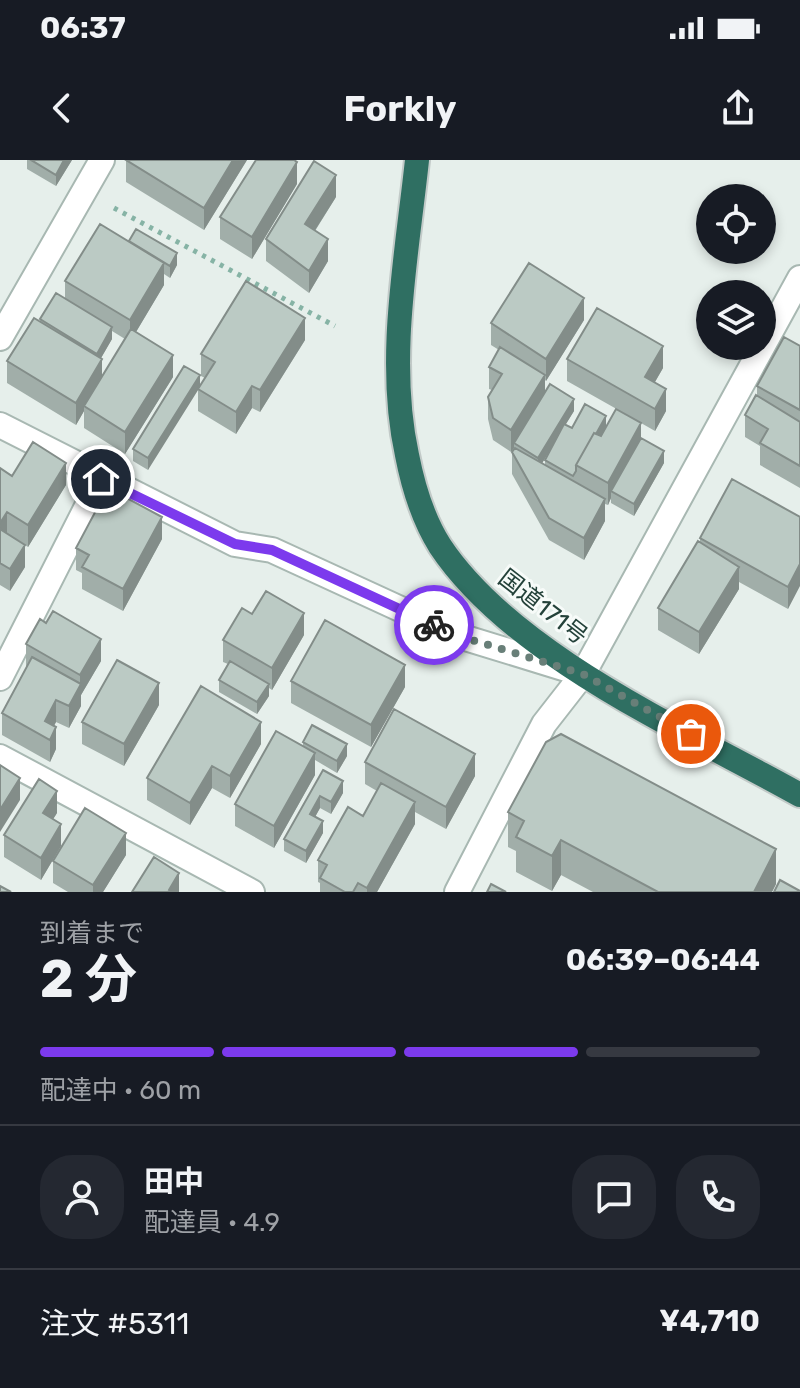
<!DOCTYPE html>
<html lang="ja">
<meta charset="utf-8">
<style>
:root{--surface:#171b24;--page:#242831;--text:#f1f3f6;--muted:#9ea1a6;--line:#363941;--accent:#7c3aed}
body{margin:0;font-family:Rubik,"Noto Sans JP",sans-serif;background:var(--page);color:var(--text);height:100vh;display:flex;flex-direction:column;font-size:30px;white-space:nowrap}
*{box-sizing:border-box;margin:0}
p{font-size:26px;color:var(--muted)}
.icon{flex:none;width:44px;height:44px;fill:none;stroke:currentColor;stroke-width:2;stroke-linecap:round;stroke-linejoin:round}
.map{position:relative;height:732px;overflow:hidden}
.side{display:flex;flex-direction:column;background:var(--surface);flex:1}
.side>*{flex:none}
.buttons{position:absolute;left:696px;top:24px;display:grid;gap:16px}
.buttons a{display:grid;place-items:center;width:80px;height:80px;border-radius:50%;background:var(--surface);box-shadow:0 4px 12px #0003;font-size:40px}
.pin{position:absolute;display:grid;place-items:center;width:68px;height:68px;color:#fff;margin:-34px;border:4px solid #fff;border-radius:50%;box-shadow:0 2px 8px #0007}
.courier{position:absolute;display:grid;place-items:center;width:80px;height:80px;margin:-40px;border:6px solid #7c3aed;border-radius:50%;background:#fff;color:#222;box-shadow:0 2px 10px #0007}
.head em{font-style:normal;font-weight:700}
.head div{display:flex;flex-direction:column-reverse}
.head{display:flex;align-items:center;justify-content:space-between;height:136px;padding:0 40px}
h1{font-size:52px;font-weight:700;line-height:60px}
.bar{display:grid;grid-template-columns:repeat(4,1fr);gap:12px 8px;align-content:center;height:96px;padding:0 40px}
.bar i{height:10px;border-radius:6px;background:var(--line)}
.bar .selected{background:var(--accent)}
.bar p{grid-column:span 4}
.line{display:flex;align-items:center;gap:20px;padding:0 40px;border-top:2px solid var(--line)}
.line div{flex:1}
.round{display:grid;place-items:center;flex:none;width:84px;height:84px;border-radius:32px;background:var(--page)}
.status{display:flex;justify-content:space-between;align-items:center;height:56px;padding:0 40px;background:var(--surface);direction:ltr}
.status svg{height:22px;fill:currentColor}
header{display:flex;justify-content:space-between;align-items:center;height:104px;padding:0 40px;background:var(--surface);font-size:36px;font-weight:700}
.map>svg:first-child{display:block}
</style>
<div class="status"><b>06:37</b><svg viewBox="0 0 49 12"><path d="M0 12V9h3v3zM5 12V6h3v6zM10 12V3h3v9zM15 12V0h3v12zM26 1h20v11H26zM47 4h2v5h-2z"/></svg></div>
<header><svg class="icon" aria-label="back" viewBox="0 0 24 24"><path d="M15 5l-7 7 7 7"/></svg>Forkly<svg class="icon" aria-label="share" viewBox="0 0 24 24"><path d="M12 15V3M7 8l5-5 5 5M5 13v7h14v-7"/></svg></header>
<div class="map">
<svg width="800" height="732" viewBox="0 0 800 732">
<rect width="100%" height="100%" fill="#e6efeb"/>
<g fill="none" stroke-linecap="round" stroke-linejoin="round">
<defs>
<path id="minor" d="M0,178L102,0
M0,265L235,384L272,390L459,476L573,511
M0,518L101,319
M0,597L252,732
M457,732L544,564L583,514L800,118"/>
<path id="highway" d="M417,0C407,95 386,200 407,295C413,326 423,359 440,386C513,496 686,571 800,635"/>
</defs>
<use href="#minor" stroke="#a8b8b2" stroke-width="28"/>
<use href="#highway" stroke="#c2cac8" stroke-width="28"/>
<path stroke="#86b3a5" stroke-width="5" stroke-dasharray="4 6" stroke-linecap="butt" d="M114,48L335,166"/>
<use href="#minor" stroke="#fff" stroke-width="24"/>
<use href="#highway" stroke="#2f6f62" stroke-width="24"/>
</g>
<path fill="#a1aea9" fill-rule="evenodd" d="M27,0H72L56,26L27,9Z
M126,0H247L204,70L126,22Z
M297,24L252,99L220,79V57Z
M336,37L315,71L328,101L309,133L266,101V79Z
M129,82L177,105L170,118L164,114V125L136,172L173,217L125,294L84,268V251L76,265L7,223V201L40,162V159L65,139V121ZM112,171L125,179L102,216L101,198L112,179Z
M584,160L546,221L545,220V232L574,251L565,265L572,268L606,267L629,256L567,221V199L663,208L655,222L666,251L655,271L641,263V278L664,303L634,356L611,343V338L608,345L605,344V361L584,400L549,380L512,314V292L514,288L511,292L493,280L488,259V237L492,230L489,229V207L499,190L491,185V163ZM558,276L545,300V305L542,303Z
M305,180L260,252L252,248L236,274L198,251V229L205,218L201,216V194Z
M800,186V328L760,305V286L745,277V255L757,236V226Z
M184,206L148,310L133,301V289Z
M0,308L12,316L66,325L28,387L25,385V407L10,431L0,425Z
M800,357L788,449L739,422V429L699,494L658,470V448L700,383V378Z
M162,379L123,451L82,429V413L76,410V388Z
M252,454L304,475L272,530L269,528V536L257,554L219,532V520L228,504L223,502V480Z
M26,484L101,501L81,535V546L69,568L56,562L54,566L56,589L50,602L2,575V553L27,507L26,506Z
M291,521L405,527L371,587L291,543Z
M159,545L124,606L82,584V562Z
M303,582L347,596L337,613L315,600V615L274,688L235,666V644L303,586Z
M261,584L230,638L212,628L190,665L147,640V618Z
M365,602L475,616L446,669L415,652V664L377,732H320V723L318,722V700L363,656L377,631L365,624Z
M323,610L343,633L331,654L320,648L315,657L323,673L306,703L284,691V679Z
M508,652L776,724L772,732H593L561,715L552,731L516,712V691L508,687Z
M57,653L53,659L61,686L41,720L4,697V675Z
M126,695L103,732H68L53,723V701Z"/>
<path fill="#838d89" d="M64,0H72L56,26V15Z
M233,0H247L204,70V48Z
M297,2V24L252,99V77Z
M336,15V37L305,86V64Z
M328,79V101L309,133V111Z
M177,93V105L170,118V106Z
M164,103V125L130,182V160Z
M584,138V160L546,221V199Z
M305,158V180L260,252V230Z
M112,167V179L97,205V194Z
M663,186V208L645,239V217Z
M173,195V217L125,294V272Z
M102,199V221L84,246V251L76,265V243Z
M200,215V227L148,310V298Z
M545,215V237L514,283V288L511,292V270Z
M252,226V248L236,274V252Z
M666,229V251L655,271V249Z
M574,239V251L538,310V298Z
M606,256V268L583,309L578,306Z
M641,263V285L611,331V338L608,345V323Z
M664,291V303L634,356V344Z
M66,303V325L28,387V365Z
M605,339V361L584,400V378Z
M7,352V374L0,385V363Z
M162,357V379L123,451V429Z
M25,385V407L10,431V409Z
M800,404V426L788,449V427Z
M739,407V429L699,494V472Z
M304,453V475L272,530V508Z
M101,479V501L81,535V546L69,568V546L80,526V515Z
M405,505V527L371,587V565Z
M159,523V545L124,606V584Z
M269,524V536L257,554V542Z
M56,540V562L47,578L45,561Z
M261,562V584L230,638V616Z
M56,567V589L50,602V580Z
M347,584V596L337,613V601Z
M315,593V615L274,688V666Z
M475,594V616L446,669V647Z
M212,606V628L190,665V643Z
M20,618V640L0,672V650Z
M343,621V633L331,654V642Z
M57,631V653L43,675V653Z
M320,636V648L310,666V654Z
M415,642V664L377,732H367V728Z
M323,661V673L306,703V691Z
M61,664V686L41,720V698Z
M126,673V695L103,732H93V725Z
M561,680V715L552,731V696Z
M776,689V724L772,732H754Z
M179,713V732H169V730Z"/>
<path fill="#bbcac4" stroke="#838d89" stroke-width="2" d="M31,0H64L56,15Z
M126,0H233L204,48Z
M256,0H294L297,2L252,77L220,57Z
M314,1L336,15L305,64L328,79L309,111L266,79Z
M100,64L164,103L130,160L65,121Z
M136,69L177,93L170,106L129,81Z
M529,103L584,138L546,199L491,163Z
M246,121L305,158L260,230L252,226L236,252L198,229L215,202L201,194Z
M56,133L112,167L97,194L40,159Z
M597,148L663,186L645,217L666,229L655,249L567,199Z
M34,158L102,199L76,243L7,201Z
M131,169L173,195L125,272L84,246Z
M784,177L800,186V250L757,226Z
M500,187L545,215L511,270L493,258L488,237L502,214L489,207Z
M184,206L200,215L148,298L133,289Z
M550,224L574,239L538,298L514,283Z
M756,235L800,262V306L760,283L768,269L745,255Z
M585,244L606,256L596,274L594,273L576,305V311L573,316L545,300L564,264L572,268Z
M616,249L641,263L608,323L576,305L594,273L601,276Z
M641,278L664,291L634,344L611,331Z
M33,282L66,303L28,365L7,352L0,363V308L12,316Z
M515,288L605,339L584,378L549,358L512,292Z
M732,319L800,357V404L788,427L700,378Z
M108,328L162,357L123,429L82,407L89,395L76,388Z
M0,369L25,385L10,409L0,403Z
M698,381L739,407L699,472L658,448Z
M266,431L304,453L272,508L223,480L242,448L252,454Z
M53,451L101,479L80,515L26,484L40,459L46,463Z
M325,460L405,505L371,565L291,521Z
M32,497L81,524L69,546L56,540L45,561L56,567L50,580L2,553Z
M117,500L159,523L124,584L82,562Z
M230,501L269,524L257,542L219,520Z
M201,526L261,562L230,616L212,606L190,643L147,618Z
M394,549L475,594L446,647L365,602Z
M312,565L347,584L337,601L303,582Z
M276,571L315,593L274,666L235,644Z
M561,574L776,689L754,732H658L561,680L552,696L516,677L524,661L508,652L546,582Z
M0,605L20,618L0,650Z
M323,610L343,621L331,642L320,636L310,654L323,661L306,691L284,679Z
M39,619L57,631L43,653L61,664L41,698L4,675Z
M381,623L415,642L367,728L358,723L353,732H345L320,718L327,705L318,700L348,647L363,656Z
M85,648L126,673L93,725L53,701Z
M154,697L179,713L169,730L172,732H132Z
M780,720L800,731V732H774Z
M491,724L506,732H487Z
M0,726L11,732H0Z"/>
<g fill="none" stroke-linecap="round" stroke-linejoin="round">
<path stroke="#687f78" stroke-width="8" stroke-dasharray="0 14.4" d="M434,465L459,476L583,514L691,574"/>
<path stroke="#7c3aed" stroke-width="10" d="M101,319L235,384L272,390L434,465"/>
</g>
<g text-anchor="middle" stroke-width="6" stroke-linejoin="round" paint-order="stroke">
<g font-size="24" fill="#24423a" stroke="#f7fbf9">
<text transform="translate(543 447) rotate(38)" y="8">国道171号</text>
</g>
</g>
</svg>
<div class="buttons">
<a><svg class="icon" aria-label="locate" viewBox="0 0 24 24"><circle cx="12" cy="12" r="6"/><path d="M12 2v4M12 18v4M2 12h4M18 12h4"/></svg></a>
<a><svg class="icon" aria-label="layers" viewBox="0 0 24 24"><path d="M12 4l9 5-9 5-9-5zM3 14l9 5 9-5"/></svg></a>
</div>
<div class="pin" style="left:691px;top:574px;background:#ea580c"><svg class="icon" aria-label="bag" viewBox="0 0 24 24"><path d="M5 8h14l-1 12H6zM9 8a3 3 0 0 1 6 0"/></svg></div>
<div class="pin" style="left:101px;top:319px;background:#1f2937"><svg class="icon" aria-label="home" viewBox="0 0 24 24"><path d="M3 11l9-7 9 7M6 9v11h12V9"/></svg></div>
<div class="courier" style="left:434px;top:465px"><svg class="icon" aria-label="bike" viewBox="0 0 24 24"><circle cx="6" cy="16" r="4"/><circle cx="18" cy="16" r="4"/><path d="M6 16l4-8h5l3 8M10 8l3 8H6M13 5h3"/></svg></div>
</div>
<section class="side">
<div class="head"><div><h1>2 分</h1><p>到着まで</p></div><em>06:39–06:44</em></div>
<div class="bar"><i class="selected"></i><i class="selected"></i><i class="selected"></i><i></i><p>配達中 · 60 m</p></div>
<div class="line" style="height:144px"><a class="round"><svg class="icon" aria-label="person" viewBox="0 0 24 24"><circle cx="12" cy="8" r="4"/><path d="M4 21q1-7 8-7t8 7"/></svg></a><div><b>田中</b><p>配達員 · 4.9</p></div><a class="round"><svg class="icon" aria-label="chat" viewBox="0 0 24 24"><path d="M4 5h16v11H9l-5 4z"/></svg></a><a class="round"><svg class="icon" aria-label="phone" viewBox="0 0 24 24"><path d="M5 4h4l2 5-3 2q2 4 5 5l2-3 5 2v4C11 20 4 13 5 4z"/></svg></a></div>
<div class="line" style="height:104px"><div>注文 #5311</div><b>¥4,710</b></div>
</section>
